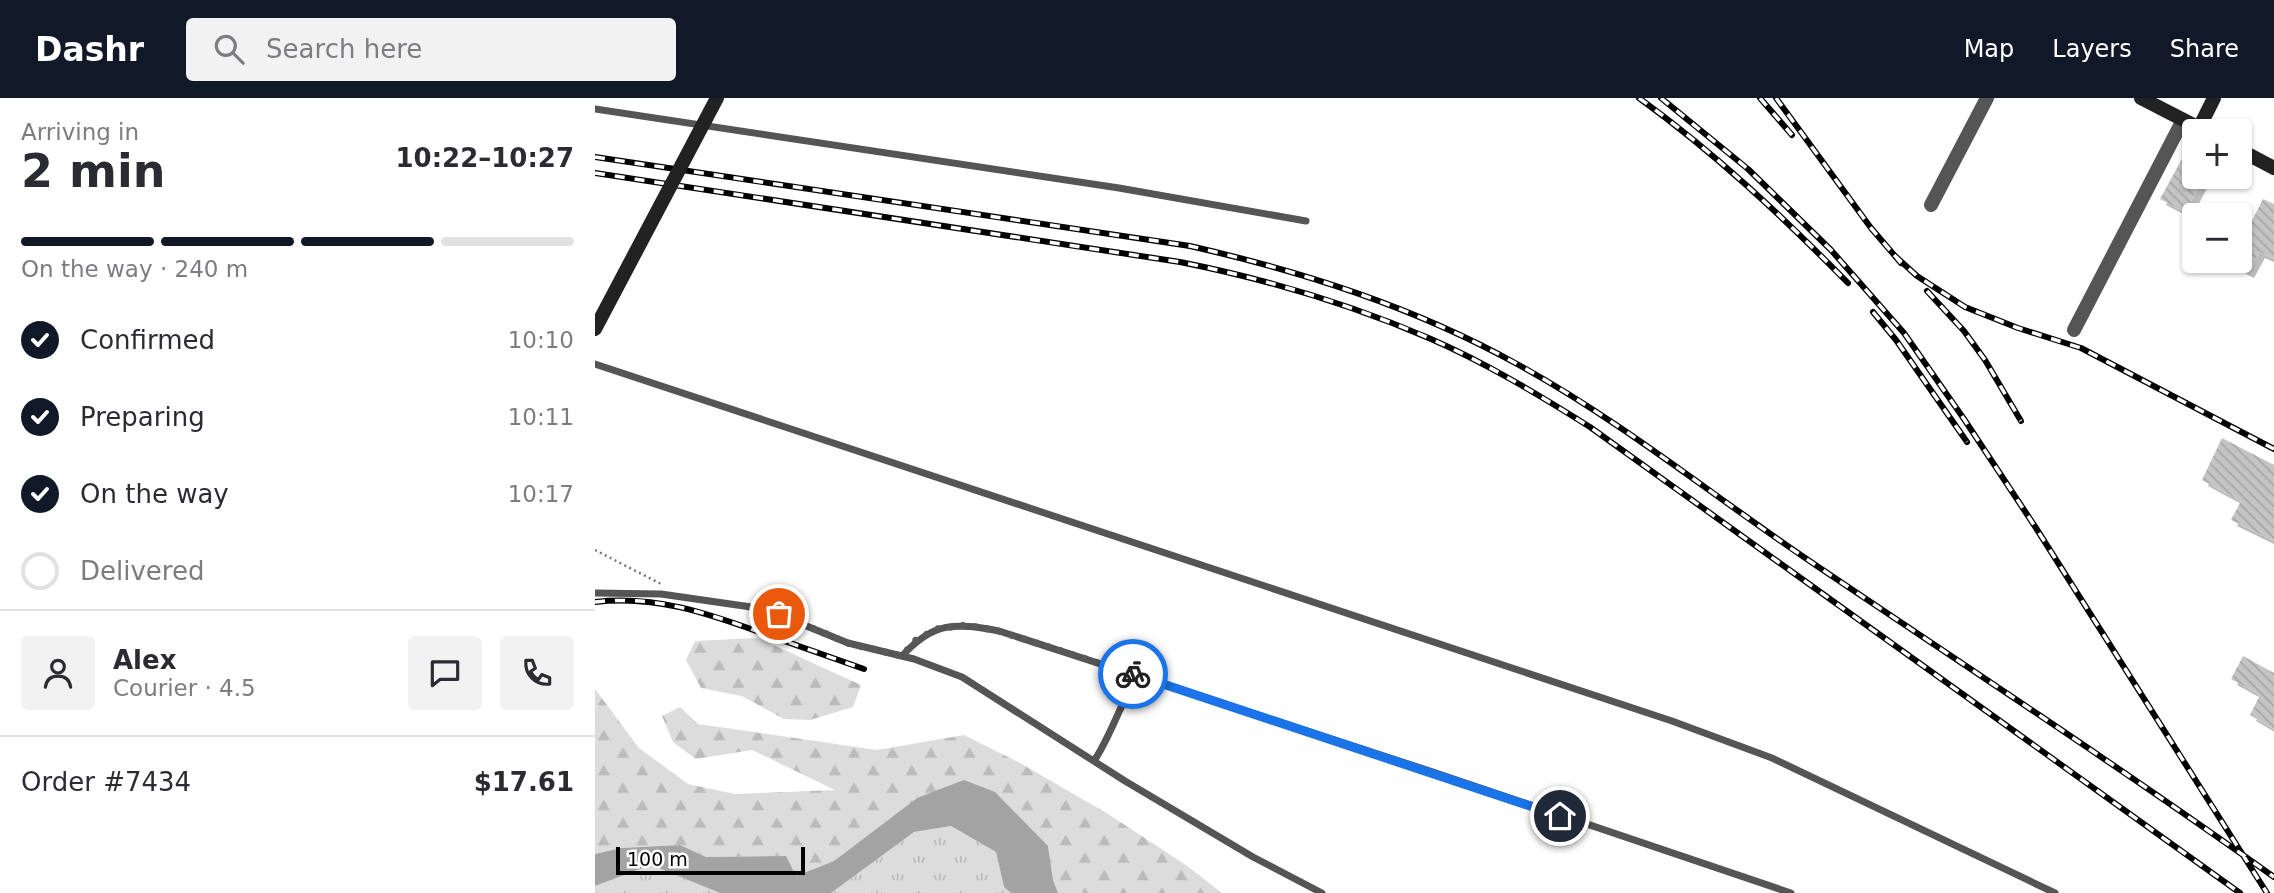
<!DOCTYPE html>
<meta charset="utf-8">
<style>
:root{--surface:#fff;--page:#f2f2f3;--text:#2b2b33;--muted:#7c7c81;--line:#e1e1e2;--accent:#111827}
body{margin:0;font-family:"DejaVu Sans",sans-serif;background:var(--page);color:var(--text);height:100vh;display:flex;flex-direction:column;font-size:26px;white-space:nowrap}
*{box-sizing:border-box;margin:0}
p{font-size:23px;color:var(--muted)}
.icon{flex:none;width:38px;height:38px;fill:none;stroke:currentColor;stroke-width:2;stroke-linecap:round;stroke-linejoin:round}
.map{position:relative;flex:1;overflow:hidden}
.panel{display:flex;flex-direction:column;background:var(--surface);width:595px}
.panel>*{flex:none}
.controls{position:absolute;left:1587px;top:21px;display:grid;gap:14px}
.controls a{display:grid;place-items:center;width:70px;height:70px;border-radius:7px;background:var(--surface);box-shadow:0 2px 5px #0004;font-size:35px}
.scale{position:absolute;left:21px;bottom:18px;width:189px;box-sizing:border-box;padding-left:7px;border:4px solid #000;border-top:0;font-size:19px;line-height:24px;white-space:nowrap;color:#000;-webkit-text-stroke:5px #fff;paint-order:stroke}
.pin{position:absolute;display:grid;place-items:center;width:60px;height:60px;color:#fff;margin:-30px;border:4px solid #fff;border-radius:50%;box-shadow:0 2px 7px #0007}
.courier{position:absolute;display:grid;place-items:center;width:70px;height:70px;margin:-35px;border:5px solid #1a73e8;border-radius:50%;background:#fff;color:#222;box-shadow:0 2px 9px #0007}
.summary em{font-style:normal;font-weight:600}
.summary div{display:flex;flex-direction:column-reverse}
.summary{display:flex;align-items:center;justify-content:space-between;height:119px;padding:0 21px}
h1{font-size:46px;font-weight:600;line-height:52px}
.bar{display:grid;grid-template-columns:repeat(4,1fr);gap:10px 7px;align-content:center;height:84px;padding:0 21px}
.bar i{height:9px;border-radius:5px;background:var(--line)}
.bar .active{background:var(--accent)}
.bar p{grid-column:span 4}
.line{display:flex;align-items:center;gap:18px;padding:0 21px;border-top:2px solid var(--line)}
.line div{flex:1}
.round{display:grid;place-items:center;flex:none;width:74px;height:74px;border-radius:7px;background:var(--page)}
ol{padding:0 21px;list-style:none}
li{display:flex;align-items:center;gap:21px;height:77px}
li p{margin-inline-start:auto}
li .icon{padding:7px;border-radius:50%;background:var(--accent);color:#fff;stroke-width:4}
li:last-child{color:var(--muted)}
li i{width:38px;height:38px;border:4px solid var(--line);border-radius:50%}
header{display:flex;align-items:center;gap:42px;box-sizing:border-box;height:98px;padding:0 35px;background:var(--accent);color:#fff}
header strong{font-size:33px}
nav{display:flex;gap:38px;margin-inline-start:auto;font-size:24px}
.search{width:490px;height:63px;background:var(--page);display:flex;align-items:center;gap:18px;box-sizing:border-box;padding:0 24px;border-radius:7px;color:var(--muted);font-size:26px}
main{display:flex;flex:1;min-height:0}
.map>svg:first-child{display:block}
</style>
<header>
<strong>Dashr</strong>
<div class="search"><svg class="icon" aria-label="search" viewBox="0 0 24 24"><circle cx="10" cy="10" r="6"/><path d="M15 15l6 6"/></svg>Search here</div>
<nav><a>Map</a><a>Layers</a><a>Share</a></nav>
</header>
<main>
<section class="panel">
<div class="summary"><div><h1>2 min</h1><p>Arriving in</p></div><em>10:22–10:27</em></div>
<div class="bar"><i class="active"></i><i class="active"></i><i class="active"></i><i></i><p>On the way · 240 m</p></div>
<ol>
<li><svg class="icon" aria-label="check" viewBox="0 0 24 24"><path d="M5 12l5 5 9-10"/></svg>Confirmed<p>10:10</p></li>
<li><svg class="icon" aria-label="check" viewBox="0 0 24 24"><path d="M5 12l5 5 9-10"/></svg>Preparing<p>10:11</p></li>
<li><svg class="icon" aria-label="check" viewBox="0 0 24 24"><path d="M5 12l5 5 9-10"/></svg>On the way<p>10:17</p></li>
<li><i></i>Delivered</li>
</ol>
<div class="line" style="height:126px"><a class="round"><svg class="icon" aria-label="person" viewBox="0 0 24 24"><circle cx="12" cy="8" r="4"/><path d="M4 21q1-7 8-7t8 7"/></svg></a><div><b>Alex</b><p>Courier · 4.5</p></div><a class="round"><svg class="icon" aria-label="chat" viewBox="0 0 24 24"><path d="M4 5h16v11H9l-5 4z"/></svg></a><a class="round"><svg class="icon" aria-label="phone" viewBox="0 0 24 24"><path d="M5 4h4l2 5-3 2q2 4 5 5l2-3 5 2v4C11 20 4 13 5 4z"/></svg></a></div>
<div class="line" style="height:91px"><div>Order #7434</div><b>$17.61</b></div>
</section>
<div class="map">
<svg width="1679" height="795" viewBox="0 0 1679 795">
<defs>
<pattern id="forest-firs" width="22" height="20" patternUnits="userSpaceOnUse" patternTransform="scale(1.75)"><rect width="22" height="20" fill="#dcdcdc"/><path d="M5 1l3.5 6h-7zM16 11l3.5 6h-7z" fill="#bbb"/></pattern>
<pattern id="park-tufts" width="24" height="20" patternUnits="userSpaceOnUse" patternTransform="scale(1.75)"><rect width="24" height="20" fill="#dcdcdc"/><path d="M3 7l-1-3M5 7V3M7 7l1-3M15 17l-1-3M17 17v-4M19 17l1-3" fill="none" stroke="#bbb"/></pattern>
<pattern id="building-back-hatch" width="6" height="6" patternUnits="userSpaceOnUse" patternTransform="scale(1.75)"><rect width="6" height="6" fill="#c4c4c4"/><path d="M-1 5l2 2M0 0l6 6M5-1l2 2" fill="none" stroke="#a7a7a7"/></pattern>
<filter id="shadow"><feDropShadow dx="6" dy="6" stdDeviation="0" flood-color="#0004"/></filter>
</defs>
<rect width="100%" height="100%" fill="#fff"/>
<path fill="url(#forest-firs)" d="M163,540L266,587L258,609L215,622L189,621L147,598L106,590L91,562L100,543Z
M0,591L44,650L93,686L140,696L240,692L157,652L101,661L78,644L67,618L85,609L103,626L282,652L369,637L425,665L513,716L591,767L627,795H463L458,782L453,748L322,700L239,763L201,778L190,758L111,759L85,747L26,750L0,756Z"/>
<path fill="url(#park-tufts)" d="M356,728L401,754L409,789L416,795H236L319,734Z
M56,767L125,795H0V788Z"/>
<path fill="#a3a3a3" d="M369,682L400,694L453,748L458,782L463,795H416L409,789L401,754L356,728L319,734L236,795H125L56,767L0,788V756L26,750L85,747L111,759L191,758L201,778L239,763L322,700Z"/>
<path fill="url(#building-back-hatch)" filter="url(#shadow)" d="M1588,59L1600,65V79H1609L1590,114L1565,101Z
M1668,101L1679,106V161L1664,154L1653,174L1645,170V146Z
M1627,340L1679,367V443L1636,422L1646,403L1607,382Z
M1648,558L1679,575V631L1655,617L1665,597L1636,581Z"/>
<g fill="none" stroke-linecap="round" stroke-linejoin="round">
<path stroke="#777" stroke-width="2.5" stroke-dasharray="2 3.5" stroke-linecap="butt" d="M0,452L66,486"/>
<path stroke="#555" stroke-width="7" d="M0,11L524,90L711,123
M0,266L1077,623L1177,660L1460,795
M0,495L66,496L170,511L253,545L319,561L367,579L530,683L658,759L727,795
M307,558C339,523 360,525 404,533L838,674L1196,795
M499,663C517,636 525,605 543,578"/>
<path stroke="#555" stroke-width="14" d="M1336,107L1392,0
M1479,232L1588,22"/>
<path stroke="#222" stroke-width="14" d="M1546,0L1610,33
M1604,30L1619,0
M1645,52L1679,70"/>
<defs>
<path id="rail" d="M1044,0C1120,55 1187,118 1253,185
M1066,0L1153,71L1236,152L1309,235L1369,321L1441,430L1672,795
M1165,0L1197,37
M1181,0L1276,130L1306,165
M0,59L595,148C709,174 819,209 922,266C1028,324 1122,401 1222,468C1375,571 1529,672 1679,779
M0,75L585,164C671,181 755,206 836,241C891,265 944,297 995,329L1645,795
M1299,157L1322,178L1370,209L1423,230L1486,250L1679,351
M1332,193L1369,233L1390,262L1426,323
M1278,214L1301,242L1372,344
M0,504C60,497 112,515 167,535C201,547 235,559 269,571"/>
</defs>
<use href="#rail" stroke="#000" stroke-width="6"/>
<use href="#rail" stroke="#fff" stroke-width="3.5" stroke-dasharray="10" stroke-linecap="butt"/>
<path stroke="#222" stroke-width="14" d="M0,231L122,0"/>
</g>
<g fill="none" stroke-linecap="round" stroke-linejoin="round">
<path stroke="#595959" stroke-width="7" stroke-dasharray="0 12.6" d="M184,516L253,545L307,558L321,542L342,531L371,527L404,533L538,576"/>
<path stroke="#1a73e8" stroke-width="9" d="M538,576L965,718"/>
</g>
</svg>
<div class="controls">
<a>+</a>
<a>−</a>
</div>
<div class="scale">100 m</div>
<div class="pin" style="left:184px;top:516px;background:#ea580c"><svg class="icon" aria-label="bag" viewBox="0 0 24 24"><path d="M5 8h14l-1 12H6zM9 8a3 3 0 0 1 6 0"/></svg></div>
<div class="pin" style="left:965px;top:718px;background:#1f2937"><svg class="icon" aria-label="home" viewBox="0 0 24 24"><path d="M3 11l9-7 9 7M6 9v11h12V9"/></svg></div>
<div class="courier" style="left:538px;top:576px"><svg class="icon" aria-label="bike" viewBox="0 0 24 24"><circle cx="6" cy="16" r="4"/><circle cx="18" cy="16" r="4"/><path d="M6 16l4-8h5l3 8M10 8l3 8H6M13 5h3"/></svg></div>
</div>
</main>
